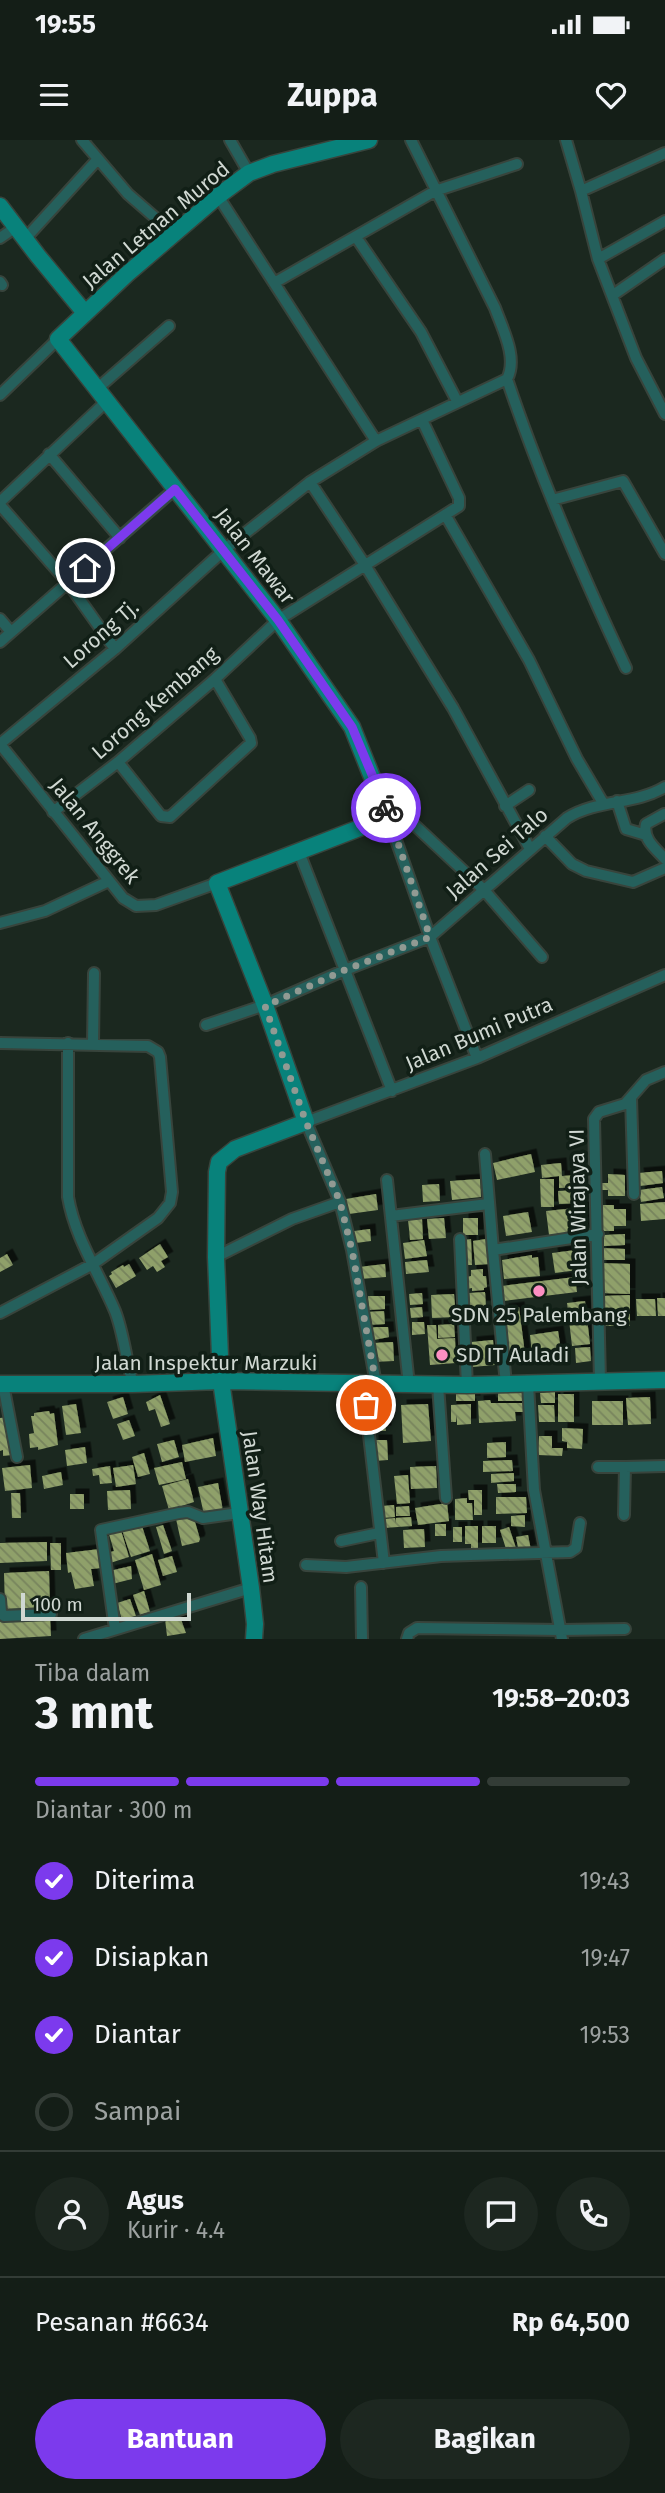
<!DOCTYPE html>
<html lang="id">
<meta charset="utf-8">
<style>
:root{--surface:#141e17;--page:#1d2720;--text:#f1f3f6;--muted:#9da2a1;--line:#333c36;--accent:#7c3aed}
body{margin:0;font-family:"Fira Sans",sans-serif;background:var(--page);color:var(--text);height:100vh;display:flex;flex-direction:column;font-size:26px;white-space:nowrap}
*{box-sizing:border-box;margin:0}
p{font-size:23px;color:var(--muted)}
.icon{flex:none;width:38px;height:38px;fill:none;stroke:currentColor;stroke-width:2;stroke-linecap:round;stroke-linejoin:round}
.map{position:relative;height:1499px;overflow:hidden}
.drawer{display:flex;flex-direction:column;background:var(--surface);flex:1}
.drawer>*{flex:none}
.scale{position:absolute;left:21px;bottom:18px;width:170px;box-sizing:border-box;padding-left:7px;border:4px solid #d0d8d2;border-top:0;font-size:19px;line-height:24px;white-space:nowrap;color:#d0d8d2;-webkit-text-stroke:5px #111f16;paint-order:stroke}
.pin{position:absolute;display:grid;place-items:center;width:60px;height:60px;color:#fff;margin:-30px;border:4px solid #fff;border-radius:50%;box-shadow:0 2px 7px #0007}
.courier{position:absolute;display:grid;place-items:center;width:70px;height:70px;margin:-35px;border:5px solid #7c3aed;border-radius:50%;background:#fff;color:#222;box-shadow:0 2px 9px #0007}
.head em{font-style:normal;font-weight:700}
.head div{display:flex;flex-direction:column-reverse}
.head{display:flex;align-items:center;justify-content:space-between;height:119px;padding:0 35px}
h1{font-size:46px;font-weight:700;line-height:52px}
.bar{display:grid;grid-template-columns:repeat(4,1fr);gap:10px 7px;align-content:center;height:84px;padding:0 35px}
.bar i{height:9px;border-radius:5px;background:var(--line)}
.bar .active{background:var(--accent)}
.bar p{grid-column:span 4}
.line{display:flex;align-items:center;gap:18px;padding:0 35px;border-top:2px solid var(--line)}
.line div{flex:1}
.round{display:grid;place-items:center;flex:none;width:74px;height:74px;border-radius:37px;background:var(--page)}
ol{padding:0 35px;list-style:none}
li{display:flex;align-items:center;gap:21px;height:77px}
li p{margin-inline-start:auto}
li .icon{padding:7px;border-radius:50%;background:var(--accent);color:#fff;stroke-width:4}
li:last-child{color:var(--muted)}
li i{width:38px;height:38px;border:4px solid var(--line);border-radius:50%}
.action{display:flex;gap:14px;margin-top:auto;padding:14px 35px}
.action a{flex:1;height:80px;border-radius:42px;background:var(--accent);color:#fff;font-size:28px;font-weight:700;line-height:80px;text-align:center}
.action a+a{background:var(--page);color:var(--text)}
.status{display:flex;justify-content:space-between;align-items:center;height:49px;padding:0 35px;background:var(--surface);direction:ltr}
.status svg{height:19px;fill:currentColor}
header{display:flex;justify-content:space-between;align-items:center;height:91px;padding:0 35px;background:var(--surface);font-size:32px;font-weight:700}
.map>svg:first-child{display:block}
</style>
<div class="status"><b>19:55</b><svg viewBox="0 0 49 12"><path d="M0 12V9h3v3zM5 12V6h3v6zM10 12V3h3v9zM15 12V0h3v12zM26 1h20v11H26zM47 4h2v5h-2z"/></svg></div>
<header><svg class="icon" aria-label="menu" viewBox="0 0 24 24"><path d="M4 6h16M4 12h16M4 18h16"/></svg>Zuppa<svg class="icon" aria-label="heart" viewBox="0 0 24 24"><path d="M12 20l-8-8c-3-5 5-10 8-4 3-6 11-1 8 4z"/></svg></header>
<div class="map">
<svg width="665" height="1499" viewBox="0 0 665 1499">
<defs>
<pattern id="building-back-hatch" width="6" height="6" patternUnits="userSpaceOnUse" patternTransform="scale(1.75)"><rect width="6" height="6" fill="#8fa06a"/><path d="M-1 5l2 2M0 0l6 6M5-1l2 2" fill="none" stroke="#77845d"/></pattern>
<filter id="shadow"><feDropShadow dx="5.5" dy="-5.5" stdDeviation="0" flood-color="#0009"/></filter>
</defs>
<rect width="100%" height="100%" fill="#1b281f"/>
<path fill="url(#building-back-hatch)" filter="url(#shadow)" d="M531,1014L535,1032L497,1040L493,1023Z
M561,1023L562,1036L578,1035L579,1047L559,1048V1036L542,1038L541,1025Z
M662,1031L663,1043L640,1046L638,1033Z
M608,1034L625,1035V1056H608V1050H602V1043H608Z
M480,1039L481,1057L452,1060L450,1041Z
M540,1039H554V1067H541Z
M439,1044L440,1061L423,1062L422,1045Z
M662,1047L664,1058L641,1062L639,1050Z
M580,1050L581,1063L559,1064L558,1051Z
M376,1054L378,1070L349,1074L346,1059Z
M665,1062V1079L641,1081L640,1064Z
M600,1065H614V1069H626V1086H614V1091H603Z
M586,1067L588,1092L549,1095L546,1071Z
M528,1072L532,1092L506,1096L503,1076Z
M444,1078L446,1098L429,1099L427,1079Z
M463,1078H478V1095H463Z
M422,1079L423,1099L410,1100L409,1089H412H409L408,1080Z
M370,1089L371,1101L356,1103L354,1091Z
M625,1094V1105L604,1106V1095Z
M471,1099L472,1125H465L463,1100Z
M486,1099L489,1124L475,1125L473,1101Z
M424,1100L427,1116L405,1119L403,1103Z
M160,1104L168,1117L161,1121L165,1127L157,1132L153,1126L147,1130L139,1118Z
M601,1108L625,1109V1120H601Z
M576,1110L578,1130L555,1133L552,1113Z
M7,1114L13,1125L0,1132V1118Z
M532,1115V1118L538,1117L540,1136L504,1139L502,1120Z
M427,1120L429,1132L406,1134L405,1122Z
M601,1123L630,1124V1154L600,1153Z
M129,1124L136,1136L116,1148L109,1136L112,1134L111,1132L123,1125L124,1127Z
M385,1124L386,1137L360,1139L359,1127Z
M483,1129V1136H486L487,1147L484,1148V1150L472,1151V1148L467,1149L466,1137L471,1136V1130Z
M575,1137L577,1152L503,1161L501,1146Z
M485,1152L486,1166L470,1167L469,1153Z
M422,1153L423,1164L410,1165L409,1154Z
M454,1154L456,1177L432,1178L431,1155Z
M630,1155V1186H601V1156Z
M368,1156H385V1169L369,1170Z
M657,1158H665V1176H658Z
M636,1159H655L656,1176H637Z
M585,1161L590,1204L572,1206L567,1163Z
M422,1167L423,1177L411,1178L410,1168Z
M519,1167L525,1214L508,1216L503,1169Z
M384,1171L385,1184L367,1185L366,1172Z
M489,1171V1179L468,1180L467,1172Z
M412,1182H424L425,1194L412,1195Z
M454,1184L455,1197L438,1198V1185Z
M427,1185H436L437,1199L455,1198L456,1223L430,1225Z
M377,1187H388L389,1197L369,1201L368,1188Z
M558,1191L561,1210L532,1213L530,1195Z
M493,1200L495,1225L472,1227L471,1202Z
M393,1202L394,1221L374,1222L373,1203Z
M590,1207L591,1221L576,1223L575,1208Z
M456,1251H475V1261H456Z
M498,1251H523L524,1261H498Z
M555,1252V1263H541L540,1253Z
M558,1254H574V1282H558Z
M160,1255L170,1284L161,1287L155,1269L149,1271L146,1262Z
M123,1257L128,1274L113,1279L107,1262Z
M650,1257L651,1284L628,1285L626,1258Z
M490,1260L491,1263H523V1272H515L516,1281L479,1283L478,1261Z
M592,1261H623V1285H592Z
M76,1264L81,1293L66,1295L62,1266Z
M428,1264L431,1301L403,1303L401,1265Z
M471,1264V1284L457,1285V1275L456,1282H451V1265Z
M538,1265H554L555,1282H539Z
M49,1271L50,1274L54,1273L58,1305L38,1310V1307L30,1308L29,1294L34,1293L31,1276H34V1273Z
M385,1276L386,1291H380L379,1283H374L375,1291L370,1292V1277Z
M8,1277L12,1315L3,1316V1310L0,1311V1278Z
M129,1280L135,1296L123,1300L117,1284Z
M562,1288L583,1289L582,1309L567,1308V1302L562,1301Z
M539,1296H552V1308H563L562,1316L538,1315Z
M213,1298L216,1316L185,1322L182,1305Z
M174,1300L179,1317L162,1322L157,1304Z
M373,1300H387L388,1320L374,1321Z
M506,1302V1317L487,1318V1303Z
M85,1307L87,1323L67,1326L65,1310Z
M144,1313L150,1334L138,1337L132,1317Z
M512,1320L513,1331L483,1332V1321Z
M182,1322L186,1339L159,1345L154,1328Z
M30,1325L32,1348L5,1351L2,1328Z
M133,1325L136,1344L116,1347L113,1328Z
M110,1326L112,1343L100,1344L99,1335L93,1336L92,1329Z
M436,1326L437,1348L411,1349L410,1327Z
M61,1332L63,1345L44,1349L42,1336Z
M514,1333V1341L491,1343V1334Z
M408,1335L410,1363L397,1364L394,1336Z
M188,1339L194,1362L169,1370L162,1346Z
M218,1343L223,1371L204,1375L198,1347Z
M497,1344H516V1352L498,1353Z
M130,1350L131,1369L108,1370L107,1351Z
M468,1350H482V1375H474V1360H469Z
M11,1353H20L21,1378H12Z
M70,1354H84V1369H70Z
M496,1357H526L527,1373L496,1374Z
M467,1358V1363H472L473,1380H455V1359Z
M447,1363L449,1381L418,1385L415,1368Z
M394,1365L395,1377L382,1378L381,1366Z
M409,1366L410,1376H396V1367Z
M193,1375L200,1399L199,1402L182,1406L176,1379Z
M525,1375V1387L511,1386V1376Z
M411,1377L412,1386L384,1388V1379L395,1378L396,1383V1378Z
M141,1383L150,1411L131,1417L122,1390Z
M435,1384H446V1396H435Z
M163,1385L172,1411L164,1414L156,1387Z
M465,1386H478V1408H471V1404H465Z
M482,1386H496V1403H482Z
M120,1387L129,1417L107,1424L104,1414L114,1411L108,1391Z
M453,1387H462V1402H453Z
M509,1387L516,1408L507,1412L500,1390Z
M424,1389L425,1407L404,1408L403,1390Z
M528,1395L531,1410L519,1413L516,1397Z
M47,1402V1421L0,1423V1403Z
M50,1403H61V1430H51Z
M100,1409L102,1428L91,1429L94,1446L75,1449L71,1432L68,1433L66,1413Z
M152,1414L161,1445L144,1450L135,1420Z
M172,1416L177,1432L163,1436L158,1420Z
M131,1426L132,1439L112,1444L109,1431Z
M49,1431L50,1467L5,1469L4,1433Z
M144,1451L150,1472L140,1475L133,1455Z
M130,1459L136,1476L122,1480L117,1463Z
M180,1477L186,1493L167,1496L165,1479Z
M50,1478L51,1496L0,1499V1480Z"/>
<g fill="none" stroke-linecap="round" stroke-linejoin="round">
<defs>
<path id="street" d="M82,0L128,54L174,94
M230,0L249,33
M566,0L581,51
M665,13L581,51L598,119L636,218L665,274
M218,56L376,301
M356,97L421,192L457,261
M0,98L16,87
M25,99L97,20
M598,119L665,81
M0,142L2,145
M274,143L435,51L517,24
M613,155L665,119
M507,239C540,338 582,434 626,528
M98,248L169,186
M0,255L58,199
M49,314L120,398
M310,342L365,425L453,568L530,709
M552,360L623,341L665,414
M0,362L108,260
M0,365L68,443L115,509
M446,376L529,520L577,619L603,663
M0,479L11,492
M0,502L175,349
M0,604L115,509L224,410L310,342L376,301L507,239C518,218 503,190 495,168L411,0
M0,604L123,758L136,766L156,765L217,743
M118,622L161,676L170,677L251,603L250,598L215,539
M617,661L626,689L646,695
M505,666L529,650
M53,672L118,622L215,539L278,480L459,366V358L422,280
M664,674L646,684C642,699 656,709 665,719
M545,696L572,724L586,731L633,742L665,728
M299,712L392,951
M0,783L45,771L109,741
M206,885L265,865L345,830L430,797L567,678C598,659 635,665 665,647
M0,903L148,906L158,912L160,917L172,1052L170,1063L158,1078L93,1124L0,1173
M68,903V1057C75,1098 99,1133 115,1171C124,1194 126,1221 133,1244
M93,904L94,833
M477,918L430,797L388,677H406L484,750L542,817
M631,958L634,1054
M485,1014L493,1110
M387,1040L409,1245
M391,1076L488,1064
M460,1099L467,1245
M216,1117L292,1079L340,1062
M600,1241L594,979L599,972L625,964L646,940L665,932
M3,1244L17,1317
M363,1244L384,1423
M376,1244L352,1110L340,1062L306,982L477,918L665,835
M506,1244L493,1110L598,1094
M528,1244L534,1350L562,1499
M438,1245L446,1358
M598,1327H625
M624,1375L625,1327L665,1326
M341,1401L379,1393
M306,1425L346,1427L441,1416L570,1412L576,1408L580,1383
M361,1447L362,1499
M0,1459L1,1472L4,1476L51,1474
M115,1489L101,1390L179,1373L188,1372L203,1378L239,1373
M84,1499L251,1448
M407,1499L409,1493L417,1488L561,1490L625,1489"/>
<path id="secondary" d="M0,66L38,116L85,173
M0,1244H133L221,1241L467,1245L665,1240
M254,1499L255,1484L251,1448L221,1241L216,1117L217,1032L219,1022L235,1009L306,982L265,865L217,743L388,677L352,587L278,480L58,199L127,134L218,56L249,33L273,24L369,0"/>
</defs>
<use href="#street" stroke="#38443c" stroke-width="14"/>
<use href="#secondary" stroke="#38443c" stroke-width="19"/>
<use href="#street" stroke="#25605c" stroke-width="10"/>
<use href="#secondary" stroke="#08827b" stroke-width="16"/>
</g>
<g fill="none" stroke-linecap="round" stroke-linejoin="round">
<path stroke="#919a93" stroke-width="7" stroke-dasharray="0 12.6" d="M366,1265L363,1244H376L352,1110L340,1062L306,982L265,866L345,830L430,797L386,668"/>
<path stroke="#7c3aed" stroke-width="9" d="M85,428L175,349L278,480L352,587L386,668"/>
</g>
<g fill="#fc8fc2" stroke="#111f16" stroke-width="2.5">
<circle cx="539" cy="1151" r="7"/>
<circle cx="442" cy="1215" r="7"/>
</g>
<g text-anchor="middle" stroke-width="7" stroke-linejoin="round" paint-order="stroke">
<g font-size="21" fill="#d0d8d2" stroke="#111f16">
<text transform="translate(156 85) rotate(-40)" y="7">Jalan Letnan Murod</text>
<text transform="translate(255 416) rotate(52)" y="7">Jalan Mawar</text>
<text transform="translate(101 494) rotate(-41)" y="7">Lorong Tj.</text>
<text transform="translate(155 563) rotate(-41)" y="7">Lorong Kembang</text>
<text transform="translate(95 691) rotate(51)" y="7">Jalan Anggrek</text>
<text transform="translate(497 713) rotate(-41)" y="7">Jalan Sei Talo</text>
<text transform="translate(479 894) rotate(-23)" y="7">Jalan Bumi Putra</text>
<text transform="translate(578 1067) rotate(-91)" y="7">Jalan Wirajaya VI</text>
<text x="206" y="1230">Jalan Inspektur Marzuki</text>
<text transform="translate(260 1367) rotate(82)" y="7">Jalan Way Hitam</text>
</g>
<g font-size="21" fill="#d0d8d2" stroke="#111f16">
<text x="539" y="1182">SDN 25 Palembang</text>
<text x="456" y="1222" text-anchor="start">SD IT Auladi</text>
</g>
</g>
</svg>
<div class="scale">100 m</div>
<div class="pin" style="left:366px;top:1265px;background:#ea580c"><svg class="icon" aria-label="bag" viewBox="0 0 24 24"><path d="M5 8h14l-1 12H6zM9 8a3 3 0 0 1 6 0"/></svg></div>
<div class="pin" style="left:85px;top:428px;background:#1f2937"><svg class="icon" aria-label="home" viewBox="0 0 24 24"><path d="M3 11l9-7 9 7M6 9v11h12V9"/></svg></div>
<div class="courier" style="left:386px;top:668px"><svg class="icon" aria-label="bike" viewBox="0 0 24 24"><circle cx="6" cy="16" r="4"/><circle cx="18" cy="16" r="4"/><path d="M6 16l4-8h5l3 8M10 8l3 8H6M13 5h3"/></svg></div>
</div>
<section class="drawer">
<div class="head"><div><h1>3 mnt</h1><p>Tiba dalam</p></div><em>19:58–20:03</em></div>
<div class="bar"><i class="active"></i><i class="active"></i><i class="active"></i><i></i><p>Diantar · 300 m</p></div>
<ol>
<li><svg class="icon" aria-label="check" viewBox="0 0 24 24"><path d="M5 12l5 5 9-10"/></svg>Diterima<p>19:43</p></li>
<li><svg class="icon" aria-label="check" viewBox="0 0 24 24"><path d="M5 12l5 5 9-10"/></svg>Disiapkan<p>19:47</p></li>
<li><svg class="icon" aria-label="check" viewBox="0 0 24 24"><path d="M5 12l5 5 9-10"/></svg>Diantar<p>19:53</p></li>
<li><i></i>Sampai</li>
</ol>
<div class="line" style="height:126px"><a class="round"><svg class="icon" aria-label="person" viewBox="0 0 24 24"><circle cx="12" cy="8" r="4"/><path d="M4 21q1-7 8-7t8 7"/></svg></a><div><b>Agus</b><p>Kurir · 4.4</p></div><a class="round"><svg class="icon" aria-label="chat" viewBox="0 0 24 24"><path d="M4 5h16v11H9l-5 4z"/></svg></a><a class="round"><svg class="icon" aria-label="phone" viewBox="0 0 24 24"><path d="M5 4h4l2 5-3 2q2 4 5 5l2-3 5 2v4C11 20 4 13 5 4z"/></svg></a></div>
<div class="line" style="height:91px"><div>Pesanan #6634</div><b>Rp 64,500</b></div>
<div class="action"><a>Bantuan</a><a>Bagikan</a></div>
</section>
